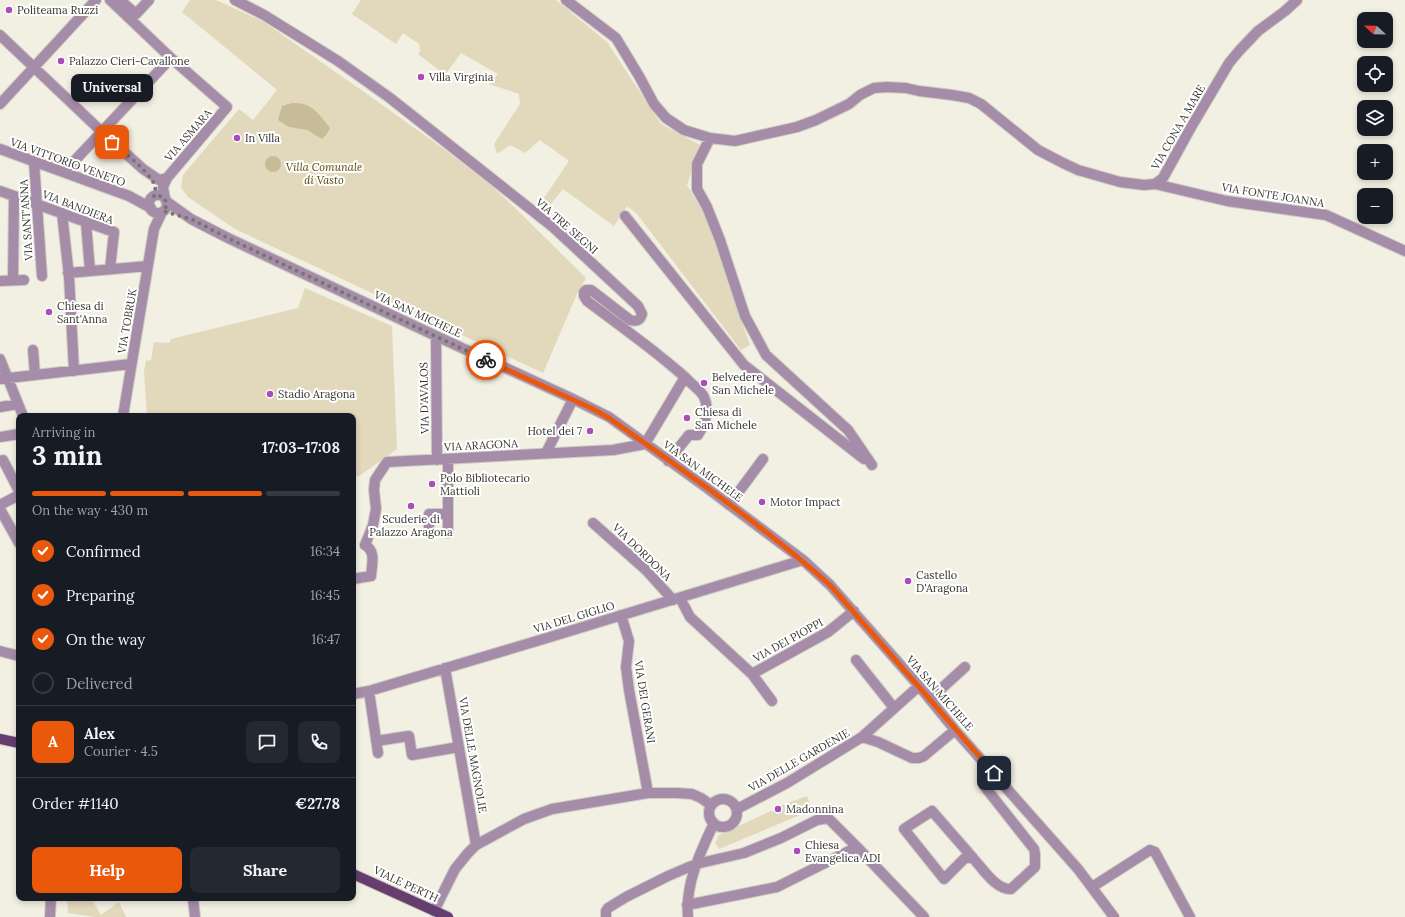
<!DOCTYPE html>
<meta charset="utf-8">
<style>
:root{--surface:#171b24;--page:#242831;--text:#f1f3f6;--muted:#9ea1a6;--line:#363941;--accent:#ea580c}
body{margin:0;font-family:Lora,serif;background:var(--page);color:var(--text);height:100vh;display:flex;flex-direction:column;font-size:15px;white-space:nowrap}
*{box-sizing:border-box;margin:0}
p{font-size:13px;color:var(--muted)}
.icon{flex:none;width:22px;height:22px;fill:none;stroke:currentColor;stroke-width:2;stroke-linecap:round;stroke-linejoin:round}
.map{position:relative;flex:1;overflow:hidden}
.sheet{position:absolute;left:16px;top:413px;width:340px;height:488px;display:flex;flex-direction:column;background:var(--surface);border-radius:8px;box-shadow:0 2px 6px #0003}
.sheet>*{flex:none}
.needle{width:26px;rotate:292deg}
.controls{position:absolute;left:1357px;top:12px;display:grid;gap:8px}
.controls a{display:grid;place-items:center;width:36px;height:36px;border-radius:8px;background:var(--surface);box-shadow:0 2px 6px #0003;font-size:20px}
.pin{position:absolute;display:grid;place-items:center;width:34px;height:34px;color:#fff;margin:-17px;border-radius:8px;box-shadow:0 2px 6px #0006}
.courier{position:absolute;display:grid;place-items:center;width:40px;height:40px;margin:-20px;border:3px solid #ea580c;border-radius:50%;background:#fff;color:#222;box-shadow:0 1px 5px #0007}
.bubble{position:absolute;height:28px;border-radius:8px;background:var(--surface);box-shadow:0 2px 6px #0003;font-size:13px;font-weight:700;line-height:28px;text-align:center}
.overview em{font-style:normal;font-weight:700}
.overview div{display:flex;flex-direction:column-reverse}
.overview{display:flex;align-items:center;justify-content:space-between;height:68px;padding:0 16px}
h1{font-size:26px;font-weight:700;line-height:30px}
.bar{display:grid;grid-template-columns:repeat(4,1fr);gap:6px 4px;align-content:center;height:48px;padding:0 16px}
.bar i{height:5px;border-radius:3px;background:var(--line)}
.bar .on{background:var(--accent)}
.bar p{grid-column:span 4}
.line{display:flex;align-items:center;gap:10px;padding:0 16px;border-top:1px solid var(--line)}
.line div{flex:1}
.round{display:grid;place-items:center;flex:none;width:42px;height:42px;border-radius:8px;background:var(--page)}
ol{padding:0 16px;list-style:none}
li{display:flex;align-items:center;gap:12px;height:44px}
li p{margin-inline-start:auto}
li .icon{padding:4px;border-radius:50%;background:var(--accent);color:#fff;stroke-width:4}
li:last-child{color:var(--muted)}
li i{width:22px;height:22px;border:2px solid var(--line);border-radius:50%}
.cta{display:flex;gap:8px;margin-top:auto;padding:8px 16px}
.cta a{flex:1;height:46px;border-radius:8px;background:var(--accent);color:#fff;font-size:16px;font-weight:700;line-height:46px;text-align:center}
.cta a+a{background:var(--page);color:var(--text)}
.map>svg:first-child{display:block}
</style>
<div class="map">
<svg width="1405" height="917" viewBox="0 0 1405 917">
<rect width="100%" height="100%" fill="#f2efe3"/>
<path fill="#e2d8bc" d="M190,0H216L264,22L367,94L448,152L487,182L509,202L586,278L577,294L543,373L235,229L188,197L181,188L183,175L239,109L253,120L277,90L182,12Z
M361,0H556L607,42L661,124L700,145L687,185L705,215L750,345L741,350L637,214L627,206L614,226L563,189L546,210L540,204L569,161L540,140L525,153L510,145L497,154L494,144L520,104L519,94L489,84L498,74L461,53L445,75L418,54L420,51L419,44L403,33L396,44L352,14Z
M305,288L392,326L397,449L359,476L353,477V416H147L144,372L146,361L151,360L154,342L169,343L171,339L298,308Z
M807,796L812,810L719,849L715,843L719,835L771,811L778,812L782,805Z
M67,898H91L101,915L119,902L126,917H95L68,913Z"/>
<path fill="#c8bc98" d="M292,103C312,102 319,114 330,128L327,134L322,139L307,130L289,127L278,120L282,106Z
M265 164a8 8 0 1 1 16 0a8 8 0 1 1-16 0Z"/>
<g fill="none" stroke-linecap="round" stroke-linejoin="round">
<defs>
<path id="minor" d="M110,0L171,58L227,107L167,178L163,187L165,199
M120,0L136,14L149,0
M235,0L264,15L338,61L390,98L553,227L638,306L642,314C640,321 637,322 630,320L591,290H586L584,292V296L587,301C610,318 633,335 656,353C668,363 680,372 691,383C695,387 702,392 704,397C710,410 705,424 698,435H689L668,461
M566,0L616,38L639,76L654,104L666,118L684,130L710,138L735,141L797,127L816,120L849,104L860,95L874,88L887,87L906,88L919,91L952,95L969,98L981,104L1038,150L1063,163L1078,170L1120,182L1144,185L1155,184L1163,178L1190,129L1229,63L1239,51L1258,31L1285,11L1297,0
M0,35L102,132L143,169L159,180L167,178
M0,104L96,0
M710,138L697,164V189L707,207L720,240L745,316L766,355L848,430L872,465
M0,149L129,196L151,208
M34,162L42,276
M64,172L171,58
M1155,184L1227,201L1326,215L1405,251
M0,191L114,232L110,269
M149 204a9 9 0 1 1 18 0a9 9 0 1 1-18 0Z
M166,201L191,219L228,238L436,336L573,399L609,417L707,488L803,560L830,585L919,686L955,730L1078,869L1114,917
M62,213L69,276L74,371
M625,216L744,365L864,459
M86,223L90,271
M68,273L148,266
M13,280L14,196
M0,281L24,280
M436,336L437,460
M33,350L35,375
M0,359L23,416
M0,379L131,364
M0,407L18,404
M123,416L154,229L162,212
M0,437L19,434
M546,453L573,399
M3,460L19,491
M0,505L19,495
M729,505L763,459
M0,509L19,543
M593,523L646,570L673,600
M429,529V514H447
M448,533V459
M353,579L371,576C372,564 376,551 365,545L373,525L376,509L374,490L375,480L387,462L613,450L645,444L685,377
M680,598L690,617L752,674L772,701
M621,615L629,641L626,667L629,690L648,793
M0,651L19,656
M856,660L894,708
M445,668L476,845
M752,674L828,632L854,611
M369,691L378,753
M353,694L369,691C514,648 658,605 803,560
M930,699L965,667
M862,737L919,686
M376,741L409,736L412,755L459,747
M709 813a14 14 0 1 1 28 0a14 14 0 1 1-28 0Z
M737,809L787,783L862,737L878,742L912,758H919L924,756L955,730
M973,858L932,811L904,829L944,879L965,858H973C983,869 996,890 1011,889L1035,867V854L1034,849L985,787V783L994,773
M1092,887L1150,850L1155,852L1190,917
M193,898L195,917
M687,905L777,887L857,847L924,917
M434,911L455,869L468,853L476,845L524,819L552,809L648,793H677L692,794L701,798L711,805
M50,917L51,898
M606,917V911L608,908L626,897L668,876L696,864L744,853L781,838L817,820L828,818L857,847
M688,917C685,884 700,853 714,823"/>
<path id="major" d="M0,739L19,743
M353,874L448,917"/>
</defs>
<use href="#minor" stroke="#d0cdc3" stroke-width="12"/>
<use href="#major" stroke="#d0cdc3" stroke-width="12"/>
<use href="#minor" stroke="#a58daa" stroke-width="10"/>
<use href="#major" stroke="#663d6f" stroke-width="10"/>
</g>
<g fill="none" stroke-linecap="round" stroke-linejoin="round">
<path stroke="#77756e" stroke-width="4" stroke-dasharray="0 7.2" d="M112,142C122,150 153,175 155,187C156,190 154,194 154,197L161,196L166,201V207L163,211L191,219L238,243L486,360"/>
<path stroke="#ea580c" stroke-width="5" d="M486,360L591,408L609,418C684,471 761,524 830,585L994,773"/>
</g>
<g fill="#a74ebb" stroke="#fff" stroke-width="1.5">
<circle cx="9" cy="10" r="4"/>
<circle cx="61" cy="61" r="4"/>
<circle cx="421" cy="77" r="4"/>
<circle cx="237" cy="138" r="4"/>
<circle cx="49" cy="312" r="4"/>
<circle cx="704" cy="383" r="4"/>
<circle cx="270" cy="394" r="4"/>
<circle cx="687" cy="418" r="4"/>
<circle cx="590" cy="431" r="4"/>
<circle cx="432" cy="484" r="4"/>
<circle cx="762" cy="502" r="4"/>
<circle cx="411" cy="506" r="4"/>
<circle cx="908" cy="581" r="4"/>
<circle cx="778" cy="809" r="4"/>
<circle cx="797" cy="851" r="4"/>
</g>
<g text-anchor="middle" stroke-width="4" stroke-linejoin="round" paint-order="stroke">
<g font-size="11" fill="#35342f" stroke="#fff" text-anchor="start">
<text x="17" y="14">Politeama Ruzzi</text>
<text x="69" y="65">Palazzo Cieri-Cavallone</text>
<text x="429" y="81">Villa Virginia</text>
<text x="245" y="142">In Villa</text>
<text x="57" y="310">Chiesa di<tspan x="57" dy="13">Sant'Anna</tspan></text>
<text x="712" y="381">Belvedere<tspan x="712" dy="13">San Michele</tspan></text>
<text x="278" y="398">Stadio Aragona</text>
<text x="695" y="416">Chiesa di<tspan x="695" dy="13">San Michele</tspan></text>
<text x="582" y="435" text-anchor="end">Hotel dei 7</text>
<text x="440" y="482">Polo Bibliotecario<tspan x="440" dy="13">Mattioli</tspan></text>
<text x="770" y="506">Motor Impact</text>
<text x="411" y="523" text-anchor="middle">Scuderie di<tspan x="411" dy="13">Palazzo Aragona</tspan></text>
<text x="916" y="579">Castello<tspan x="916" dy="13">D'Aragona</tspan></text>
<text x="786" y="813">Madonnina</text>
<text x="805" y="849">Chiesa<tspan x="805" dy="13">Evangelica ADI</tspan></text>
</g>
<g font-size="11" fill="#35342f" stroke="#fff">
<text transform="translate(1178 127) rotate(-60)" y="4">VIA CONA A MARE</text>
<text transform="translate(188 135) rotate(-49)" y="4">VIA ASMARA</text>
<text transform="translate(68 162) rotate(20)" y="4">VIA VITTORIO VENETO</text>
<text transform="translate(1273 195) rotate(9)" y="4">VIA FONTE JOANNA</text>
<text transform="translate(78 207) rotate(21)" y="4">VIA BANDIERA</text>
<text transform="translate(26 220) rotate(-94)" y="4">VIA SANT'ANNA</text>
<text transform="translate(567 226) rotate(41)" y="4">VIA TRE SEGNI</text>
<text transform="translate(418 314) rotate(25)" y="4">VIA SAN MICHELE</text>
<text transform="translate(127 321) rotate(-80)" y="4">VIA TOBRUK</text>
<text transform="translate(424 398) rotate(-91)" y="4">VIA D'AVALOS</text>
<text transform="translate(481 445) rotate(-3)" y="4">VIA ARAGONA</text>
<text transform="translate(703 471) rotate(36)" y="4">VIA SAN MICHELE</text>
<text transform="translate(642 552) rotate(44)" y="4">VIA DORDONA</text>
<text transform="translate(574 617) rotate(-17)" y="4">VIA DEL GIGLIO</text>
<text transform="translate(788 640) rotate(-29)" y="4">VIA DEI PIOPPI</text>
<text transform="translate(940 693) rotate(49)" y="4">VIA SAN MICHELE</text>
<text transform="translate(645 702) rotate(81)" y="4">VIA DEI GERANI</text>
<text transform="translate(473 755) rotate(80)" y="4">VIA DELLE MAGNOLIE</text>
<text transform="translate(799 760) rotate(-30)" y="4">VIA DELLE GARDENIE</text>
<text transform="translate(406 884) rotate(25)" y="4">VIALE PERTH</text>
</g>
<g font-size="11" font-style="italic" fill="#594704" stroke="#fff">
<text x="324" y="171">Villa Comunale<tspan x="324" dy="13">di Vasto</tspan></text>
</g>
</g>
</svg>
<div class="controls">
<a><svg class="needle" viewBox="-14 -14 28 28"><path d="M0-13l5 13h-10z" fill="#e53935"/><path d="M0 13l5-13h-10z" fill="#9ea1a6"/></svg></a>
<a><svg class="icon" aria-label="locate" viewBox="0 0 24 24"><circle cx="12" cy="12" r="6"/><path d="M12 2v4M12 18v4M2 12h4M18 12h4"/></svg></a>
<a><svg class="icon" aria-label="layers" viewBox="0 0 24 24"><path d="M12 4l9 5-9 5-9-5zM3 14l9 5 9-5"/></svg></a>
<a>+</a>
<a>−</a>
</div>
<div class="pin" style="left:112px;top:142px;background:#ea580c"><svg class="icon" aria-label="bag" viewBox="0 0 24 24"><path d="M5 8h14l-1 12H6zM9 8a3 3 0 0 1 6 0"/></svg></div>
<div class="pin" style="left:994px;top:773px;background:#1f2937"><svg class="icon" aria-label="home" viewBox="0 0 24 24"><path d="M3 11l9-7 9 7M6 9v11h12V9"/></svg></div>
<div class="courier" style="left:486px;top:360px"><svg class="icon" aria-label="bike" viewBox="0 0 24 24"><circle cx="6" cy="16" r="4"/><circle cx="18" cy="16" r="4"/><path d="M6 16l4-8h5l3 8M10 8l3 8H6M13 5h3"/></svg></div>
<div class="bubble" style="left:71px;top:74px;width:82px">Universal</div>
<section class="sheet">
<div class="overview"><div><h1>3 min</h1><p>Arriving in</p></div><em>17:03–17:08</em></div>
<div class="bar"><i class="on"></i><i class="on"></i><i class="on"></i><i></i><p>On the way · 430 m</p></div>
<ol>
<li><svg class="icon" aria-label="check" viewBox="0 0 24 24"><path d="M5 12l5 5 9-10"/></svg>Confirmed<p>16:34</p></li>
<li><svg class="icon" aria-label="check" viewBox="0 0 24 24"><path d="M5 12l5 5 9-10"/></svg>Preparing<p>16:45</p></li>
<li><svg class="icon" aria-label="check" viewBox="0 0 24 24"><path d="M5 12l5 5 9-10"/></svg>On the way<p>16:47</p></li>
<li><i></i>Delivered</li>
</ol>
<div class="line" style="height:72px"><b class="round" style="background:var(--accent);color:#fff">A</b><div><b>Alex</b><p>Courier · 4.5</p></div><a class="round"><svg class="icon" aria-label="chat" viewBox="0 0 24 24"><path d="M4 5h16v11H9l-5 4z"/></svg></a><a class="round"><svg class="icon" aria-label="phone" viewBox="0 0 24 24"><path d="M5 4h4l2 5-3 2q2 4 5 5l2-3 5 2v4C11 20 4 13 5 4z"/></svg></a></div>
<div class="line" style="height:52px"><div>Order #1140</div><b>€27.78</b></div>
<div class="cta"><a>Help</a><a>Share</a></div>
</section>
</div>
